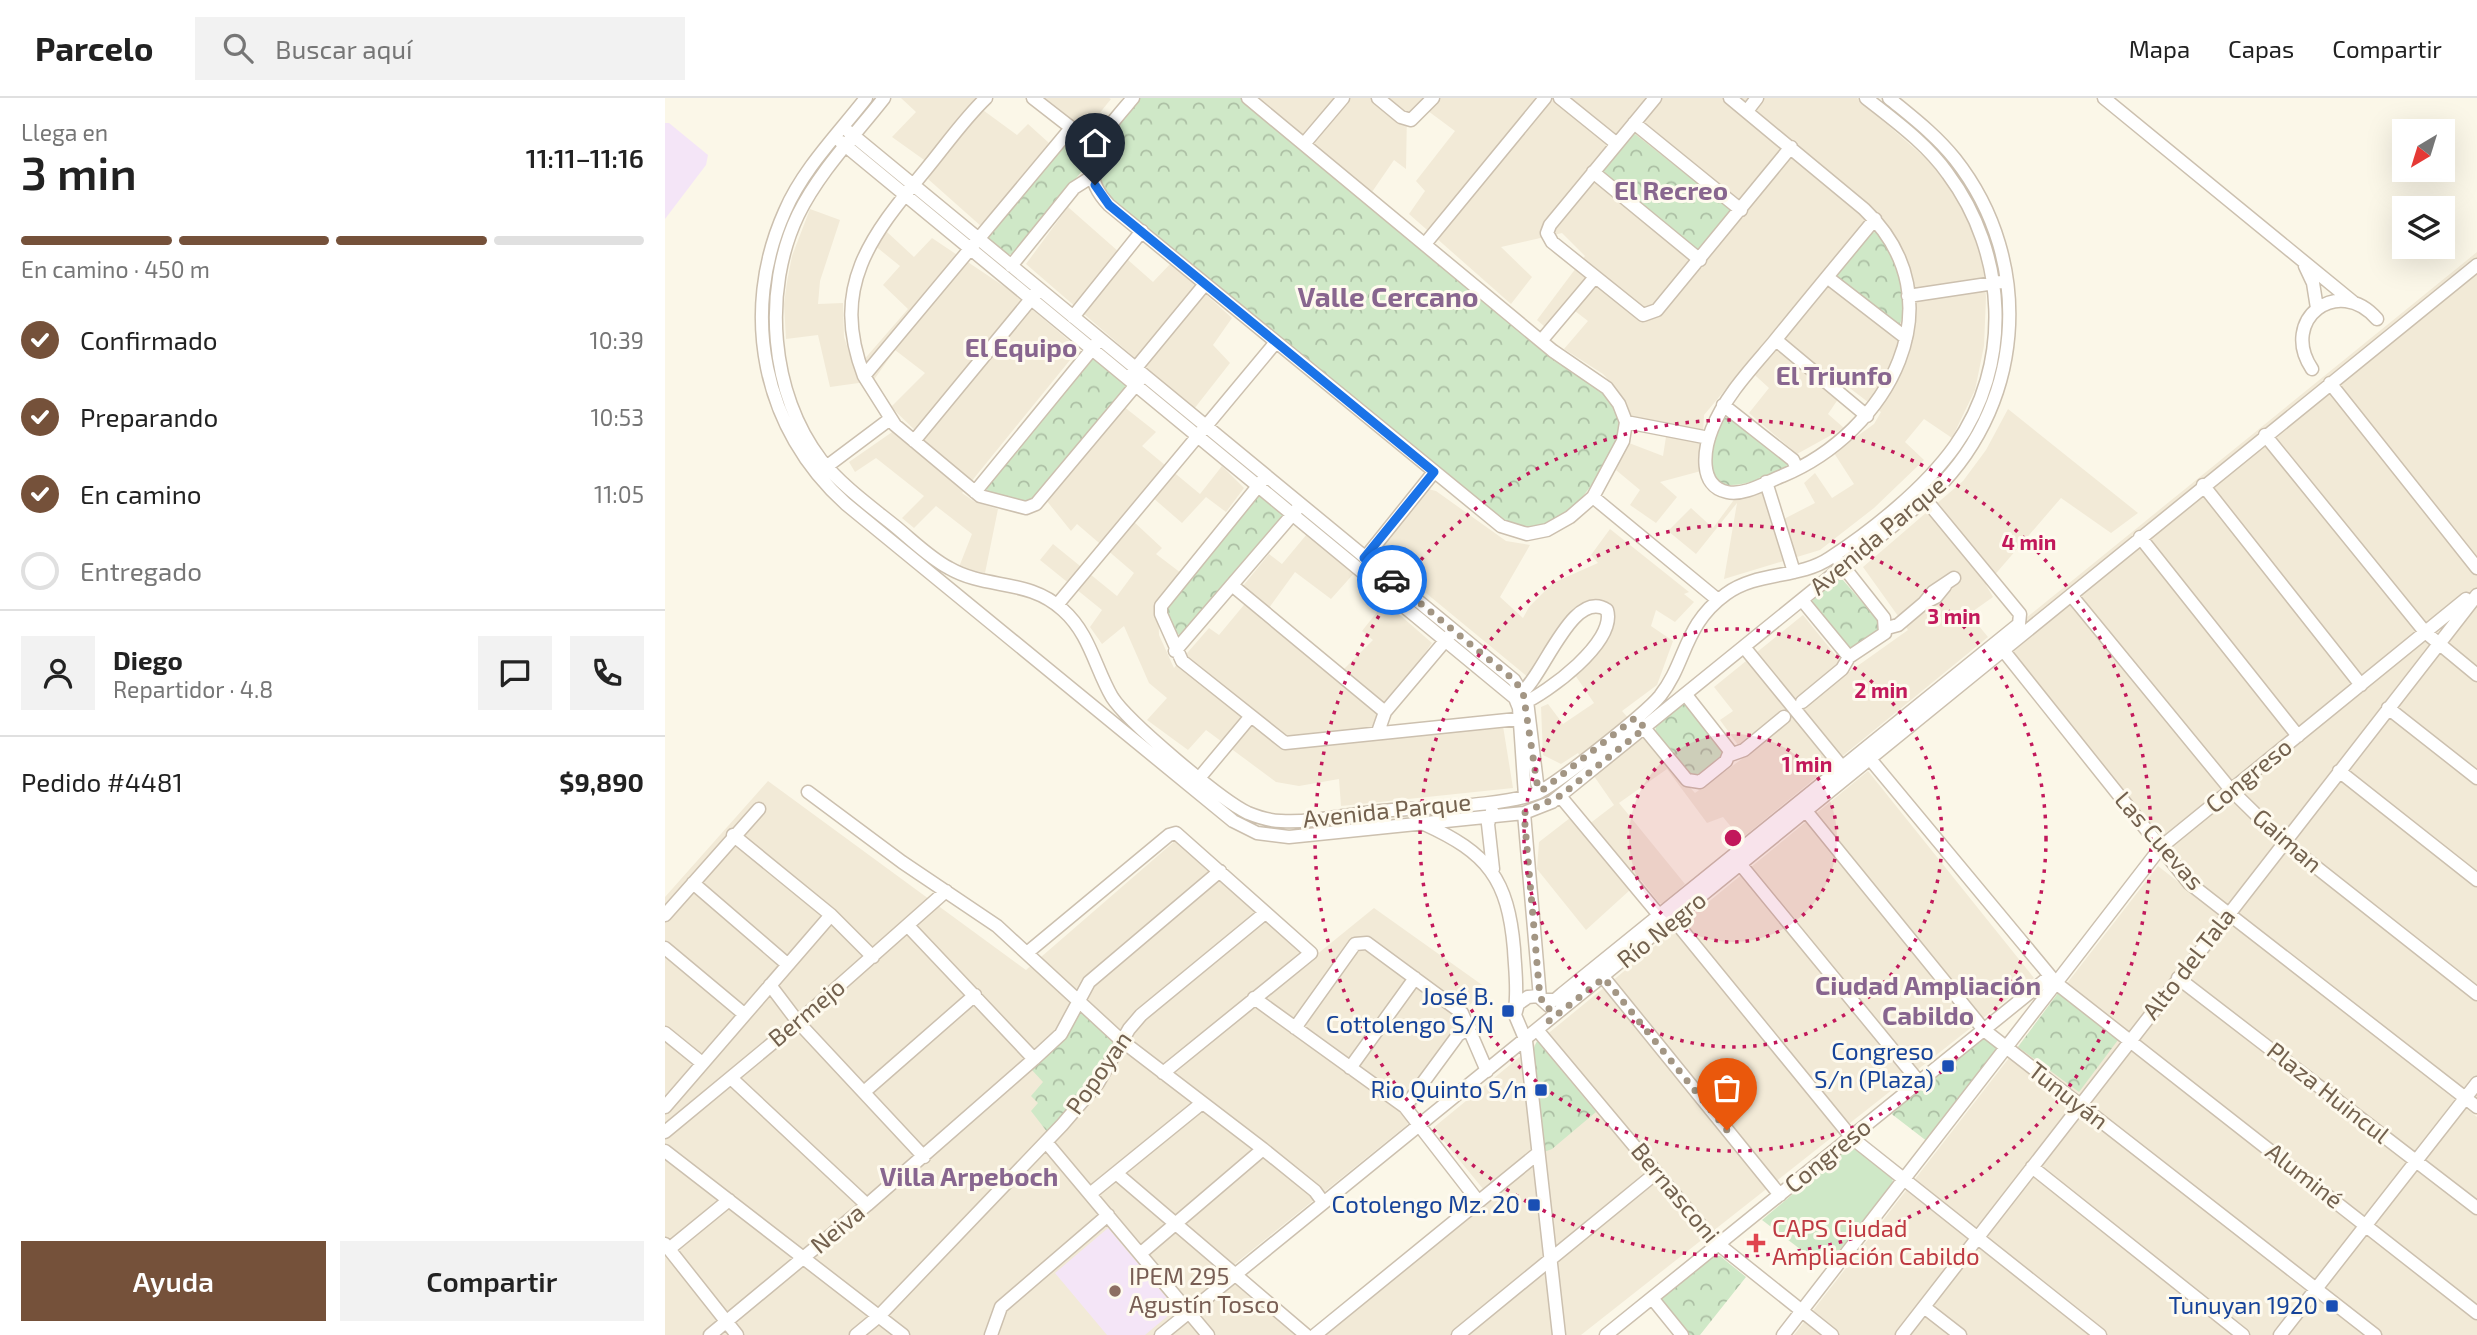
<!DOCTYPE html>
<html lang="es">
<meta charset="utf-8">
<style>
:root{--surface:#fff;--page:#f2f2f2;--text:#222;--muted:#767676;--line:#e0e0e0;--accent:#75513a}
body{margin:0;font-family:"Exo 2",sans-serif;background:var(--page);color:var(--text);height:100vh;display:flex;flex-direction:column;font-size:26px;white-space:nowrap}
*{box-sizing:border-box;margin:0}
p{font-size:23px;color:var(--muted)}
.icon{flex:none;width:38px;height:38px;fill:none;stroke:currentColor;stroke-width:2;stroke-linecap:round;stroke-linejoin:round}
.map{position:relative;flex:1;overflow:hidden}
.details{display:flex;flex-direction:column;background:var(--surface);width:665px}
.details>*{flex:none}
.needle{width:46px;rotate:218deg}
.buttons{position:absolute;left:1727px;top:21px;display:grid;gap:14px}
.buttons a{display:grid;place-items:center;width:63px;height:63px;border-radius:0px;background:var(--surface);box-shadow:0 7px 28px #0002;font-size:35px}
.pin{position:absolute;display:grid;place-items:center;width:60px;height:60px;color:#fff;margin:-72px -30px;border-radius:50% 50% 50% 0;rotate:-45deg;box-shadow:0 0 7px #0007}
.pin .icon{rotate:45deg}
.courier{position:absolute;display:grid;place-items:center;width:70px;height:70px;margin:-35px;border:5px solid #1a73e8;border-radius:50%;background:#fff;color:#222;box-shadow:0 2px 9px #0007}
.headline em{font-style:normal;font-weight:600}
.headline div{display:flex;flex-direction:column-reverse}
.headline{display:flex;align-items:center;justify-content:space-between;height:119px;padding:0 21px}
h1{font-size:46px;font-weight:600;line-height:52px}
.bar{display:grid;grid-template-columns:repeat(4,1fr);gap:10px 7px;align-content:center;height:84px;padding:0 21px}
.bar i{height:9px;border-radius:5px;background:var(--line)}
.bar .on{background:var(--accent)}
.bar p{grid-column:span 4}
.line{display:flex;align-items:center;gap:18px;padding:0 21px;border-top:2px solid var(--line)}
.line div{flex:1}
.round{display:grid;place-items:center;flex:none;width:74px;height:74px;border-radius:0px;background:var(--page)}
ol{padding:0 21px;list-style:none}
li{display:flex;align-items:center;gap:21px;height:77px}
li p{margin-inline-start:auto}
li .icon{padding:7px;border-radius:50%;background:var(--accent);color:#fff;stroke-width:4}
li:last-child{color:var(--muted)}
li i{width:38px;height:38px;border:4px solid var(--line);border-radius:50%}
.primary-button{display:flex;gap:14px;margin-top:auto;padding:14px 21px}
.primary-button a{flex:1;height:80px;border-radius:0px;background:var(--accent);color:#fff;font-size:28px;font-weight:600;line-height:80px;text-align:center}
.primary-button a+a{background:var(--page);color:var(--text)}
header{display:flex;align-items:center;gap:42px;box-sizing:border-box;height:98px;padding:0 35px;background:var(--surface);border-bottom:2px solid var(--line)}
header strong{font-size:33px}
nav{display:flex;gap:38px;margin-inline-start:auto;font-size:24px}
.search{width:490px;height:63px;background:var(--page);display:flex;align-items:center;gap:18px;box-sizing:border-box;padding:0 24px;border-radius:0px;color:var(--muted);font-size:26px}
main{display:flex;flex:1;min-height:0}
.map>svg:first-child{display:block}
</style>
<header>
<strong>Parcelo</strong>
<div class="search"><svg class="icon" aria-label="search" viewBox="0 0 24 24"><circle cx="10" cy="10" r="6"/><path d="M15 15l6 6"/></svg>Buscar aquí</div>
<nav><a>Mapa</a><a>Capas</a><a>Compartir</a></nav>
</header>
<main>
<section class="details">
<div class="headline"><div><h1>3 min</h1><p>Llega en</p></div><em>11:11–11:16</em></div>
<div class="bar"><i class="on"></i><i class="on"></i><i class="on"></i><i></i><p>En camino · 450 m</p></div>
<ol>
<li><svg class="icon" aria-label="check" viewBox="0 0 24 24"><path d="M5 12l5 5 9-10"/></svg>Confirmado<p>10:39</p></li>
<li><svg class="icon" aria-label="check" viewBox="0 0 24 24"><path d="M5 12l5 5 9-10"/></svg>Preparando<p>10:53</p></li>
<li><svg class="icon" aria-label="check" viewBox="0 0 24 24"><path d="M5 12l5 5 9-10"/></svg>En camino<p>11:05</p></li>
<li><i></i>Entregado</li>
</ol>
<div class="line" style="height:126px"><a class="round"><svg class="icon" aria-label="person" viewBox="0 0 24 24"><circle cx="12" cy="8" r="4"/><path d="M4 21q1-7 8-7t8 7"/></svg></a><div><b>Diego</b><p>Repartidor · 4.8</p></div><a class="round"><svg class="icon" aria-label="chat" viewBox="0 0 24 24"><path d="M4 5h16v11H9l-5 4z"/></svg></a><a class="round"><svg class="icon" aria-label="phone" viewBox="0 0 24 24"><path d="M5 4h4l2 5-3 2q2 4 5 5l2-3 5 2v4C11 20 4 13 5 4z"/></svg></a></div>
<div class="line" style="height:91px"><div>Pedido #4481</div><b>$9,890</b></div>
<div class="primary-button"><a>Ayuda</a><a>Compartir</a></div>
</section>
<div class="map">
<svg width="1812" height="1237" viewBox="0 0 1812 1237">
<defs>
<pattern id="park-crowns" width="20" height="18" patternUnits="userSpaceOnUse" patternTransform="scale(1.75)"><rect width="20" height="18" fill="#cfe8c7"/><path d="M2 6a3 3 0 1 1 6 0M12 15a3 3 0 1 1 6 0" fill="none" stroke="#acbfa4"/></pattern>
</defs>
<rect width="100%" height="100%" fill="#fbf7e8"/>
<path fill="#f2ead7" d="M236,0H311L307,4L352,37L363,26L384,45L317,129L263,81L269,69L227,39L251,14Z
M380,0H444L446,1L421,32Z
M591,0H1192L1273,71L1303,114L1317,157L1321,199L1319,248L1310,292L1287,340L1259,321L1240,344L1259,362L1209,410L1155,452L1059,481L1072,405L1031,456L1003,433L1026,410L1048,430L1071,399L1099,393L1111,425L1150,405L1139,385L1150,375L1167,400L1189,386L1169,355L1209,326L1216,314L1182,288L1163,316L1179,330L1132,356L1084,315L1104,290L1080,268L1039,317L1036,373L995,384L1012,399L991,425L965,407L975,392L951,372L964,345L998,358L1003,326L967,321L951,290L938,276L899,251L923,223L910,213L889,237L872,222L920,158L897,135L836,149L867,179L846,206L744,116L760,93L751,83L790,33L755,7L748,14H742L741,71L729,62L707,94Z
M403,109L488,184L506,165L567,220L548,247L565,265L529,311L361,166Z
M145,111L175,122L155,183L153,206L178,205L179,239L190,272L243,211L218,187L235,168L209,147L222,134L249,159L267,140L343,191L414,251L297,395L310,404L333,411L320,475L294,469L307,436L271,408L249,430L237,420L259,398L211,360L190,374L184,364L230,332L247,351L259,341L226,309L260,275L230,252L208,283L165,289L153,237L121,241L119,206L122,184L127,158Z
M1812,154V1012L1525,780L1334,542Z
M458,308L491,334L477,348L535,396L557,368L579,390L561,414L541,399L517,425L487,399L468,423L497,450L491,456L516,475L493,504L494,537L509,570L544,530L554,537L588,496L578,488L604,456L617,466L642,436L691,473L666,501L630,474L596,521L670,580L708,542L697,533L720,504L767,545L699,642L838,628L848,690L676,708L674,681L634,688L611,684L541,632L523,652L482,622L502,600L484,585L459,528L437,546L425,529L437,512L375,462L388,446L452,498L469,475L412,426L406,433L381,402Z
M1343,311L1473,415L1446,435L1396,400L1321,487L1328,499L1304,516L1323,539L1076,741L1058,719L1042,725L1002,671L954,705L1020,786L998,806L994,805L976,782L921,832L872,771L874,744L905,720L915,733L949,707L913,655L896,666L878,657L876,609L883,606L898,626L929,605L908,574L944,534L949,521L947,508L926,503L912,509L892,532L864,580L716,458L715,450L763,391L771,393L841,443L865,447L835,499L858,520L864,509L888,485L933,465L926,457L945,431L1024,494L1019,496L1029,504L1010,524L991,512L986,528L1008,543L992,587L957,613L1030,695L1081,658L1055,622L1068,613L1049,589L1138,517L1184,574L1243,532L1198,469L1298,383L1321,352Z
M1203,673L1369,880L916,1237H0V799L103,683L361,872L511,742L645,862L709,810L820,889L804,908L742,1027L566,1169L644,1233L819,1092L768,1030Z
M1493,768L1812,1019V1237H1129Z"/>
<path fill="#f4e5f7" d="M0,25H4L43,57L41,67L0,121Z
M443,1130L511,1211L480,1237H442L390,1175Z"/>
<path fill="url(#park-crowns)" d="M473,0H577L903,266C923,279 948,294 955,319C959,334 950,347 943,359C923,399 886,448 836,420L447,102C413,61 447,33 473,0Z
M970,36L1066,112L1032,152L937,74Z
M410,40L424,51L422,67L349,156L341,157L323,142V137L404,41Z
M1211,134C1215,140 1221,146 1225,152C1234,166 1244,214 1234,227L1172,180L1173,174L1206,135Z
M425,260H429L462,286L460,293L363,406L323,395L321,388Z
M1062,319H1067L1124,366L1123,370C1102,378 1037,410 1046,358C1048,346 1054,333 1058,321Z
M593,397L618,414L616,422L515,538L506,528L501,507Z
M1171,482H1178L1216,526L1213,534L1184,552L1147,503Z
M1019,606L1059,655L1032,680H1028L990,635L991,628Z
M1393,895L1453,942L1414,994L1353,949Z
M414,911L451,945L422,991L383,1035L366,1013L373,1005L366,998L378,984L366,971L401,938Z
M1317,938L1332,946L1333,955L1263,1044L1224,1014Z
M872,943L931,1014L887,1051L879,1054L868,952Z
M1047,1158H1055L1081,1179L1035,1237H1022L997,1206V1199Z"/>
<path fill="#cfe8c7" d="M1185,1048L1227,1078L1228,1085L1160,1170L1097,1122Z"/>
<g fill="none" stroke-linecap="round" stroke-linejoin="round">
<defs>
<path id="minor" d="M201,0C173,36 138,71 120,113C74,215 98,332 181,406L568,723L592,735L624,739L859,715L887,704L1261,401C1360,313 1372,165 1290,61C1271,37 1247,19 1224,0
M219,0C190,37 154,74 133,117C97,192 105,296 156,362C177,388 205,408 231,429C248,443 265,460 284,470C322,492 363,480 398,512C425,536 430,570 447,599C462,623 557,703 583,715C593,719 605,723 616,723C648,725 684,716 716,713C757,709 836,709 872,695C892,686 980,616 995,598C1022,564 1018,527 1061,496C1092,473 1134,481 1165,460C1208,432 1260,390 1290,348C1348,267 1342,155 1283,76C1262,46 1230,23 1201,0
M368,0L431,49
M468,0C441,32 405,67 444,107L836,428L862,436L882,432L905,419L928,399L958,343L961,324L954,306L942,290L888,253L583,0
M713,0L736,19L746,22L768,0
M895,0L952,46
M990,0L885,127L882,135L887,144L978,217L992,212L1126,49
M1065,0L1199,111C1296,203 1223,334 1117,378C1101,384 1080,398 1062,394C1033,388 1039,351 1047,331C1060,298 1086,271 1108,245C1142,203 1176,162 1210,121
M1439,0L1688,204
M1082,13L1092,0
M969,25L1076,112
M406,30L199,278L230,327L315,398L361,410L371,406L475,282
M184,34L849,582L862,603L872,685L876,693
M176,44L850,600L854,610L860,698
M639,46L678,0
M928,74L1035,162
M760,146L880,0
M346,168L409,90L428,78
M1640,168L1648,185L1652,210
M1162,179L1241,240
M1243,198L1336,184
M408,219L477,133
M1111,242L1202,318
M876,243L930,179
M1647,271C1614,222 1673,176 1712,221
M465,277L540,186
M199,278C164,187 207,137 262,70C281,47 299,21 321,0
M1665,285L1812,470
M1058,307L1128,362L1132,371
M961,324L1044,340
M1600,337L1760,534L1812,577
M249,343L371,195
M157,372L225,321
M598,382L496,508V516L517,563L620,645L862,620
M1101,384L1129,474
M1538,387L1696,587
M310,394L432,245
M928,399L1053,502
M1475,439L1633,638
M700,460L769,374
M568,488L720,614
M1280,488L1271,499L1259,505L1268,494L1289,480
M1406,497L1566,692L1618,743L1812,896
M1137,502L1184,559L1220,535L1219,520L1174,463
M392,507L611,244
M1222,530L1233,527L1259,505
M1079,549L1177,669
M1338,552L1524,785L1812,1009
M510,553L633,410
M854,597C878,581 907,489 942,512C952,544 882,595 857,606
M1137,604L1177,571L1184,559
M1723,610L1812,680
M975,625L1022,682L1035,684L1061,663L1065,653L1021,597
M713,634L720,614L785,537
M1065,657L1079,652L1119,619
M1205,661L1391,885L1496,749L1801,501
M1674,673L1812,782
M535,679L586,618
M143,694L237,764L332,828L457,943L598,1051L650,1093L658,1104
M895,698L994,817
M827,713L823,726L828,771
M1141,713L1319,932L1710,1237
M859,715L875,900
M759,726C823,755 843,781 849,851C850,871 853,891 850,911
M68,737L166,817L208,859
M1076,767L1255,985
M28,785L122,866
M0,817L94,711
M1009,822L1187,1040L1435,1237
M244,829L369,961
M0,850L79,916
M363,854L504,737L511,735L646,855L498,975
M939,880L1115,1097
M1513,880L1812,1110
M105,887L133,924L259,1059
M589,900L740,1009L813,1103
M880,902H890L897,896L1354,526L1355,516L1256,396
M884,908L873,898L863,899L853,906L850,917L861,943L894,1237
M630,930L690,846L702,845L797,915L822,973
M873,933L1048,1142L1167,1237
M0,935L37,965
M685,970L750,880
M66,980L202,1107
M199,994L310,897
M0,1009L166,817
M740,1009L793,937L805,929
M0,1034L133,924L281,793
M381,1044L543,1237
M0,1053L238,1237
M1367,1069L1578,1237
M451,1075L641,1237
M425,1096L537,1005
M0,1146L72,1237
M4,1151L64,1102
M475,1156L598,1051
M987,1200L1017,1237
M1259,1209L1295,1237
M45,1237L202,1107L369,961L396,936L424,884L555,773
M191,1237L214,1218L397,1027L433,985L464,931L476,917L600,815
M326,1237L336,1209L443,1117
M496,1237L1812,167
M650,1237L872,1056
M793,1237L991,1075
M941,1237L1384,879
M1118,1237L1391,885L1812,1215
M1237,1237L1812,497
M1615,1237L1812,985"/>
</defs>
<use href="#minor" stroke="#ccc0af" stroke-width="15"/>
<use href="#minor" stroke="#fff" stroke-width="12"/>
</g>
<g fill="none" stroke-linecap="round" stroke-linejoin="round">
<path stroke="#a39684" stroke-width="7" stroke-dasharray="0 12.6" d="M727,482L849,582L858,594L872,685L876,693L970,620L980,630L895,698L859,715L875,900L884,908V923L939,880L1062,1032"/>
<path stroke="#1a73e8" stroke-width="9" d="M430,87L444,107L769,374L699,460L727,482"/>
</g>
<circle cx="1068" cy="740" r="104" fill="#c2185b" fill-opacity=".12"/>
<g fill="none" stroke="#c2185b" stroke-width="3.5" stroke-dasharray="3.5 7">
<circle cx="1068" cy="740" r="104"/>
<circle cx="1068" cy="740" r="209"/>
<circle cx="1068" cy="740" r="313"/>
<circle cx="1068" cy="740" r="418"/>
</g>
<g fill="#1a4fb4" stroke="#fefaee" stroke-width="2.5">
<rect x="836" y="906" width="14" height="14" rx="3.5"/>
<rect x="1276" y="961" width="14" height="14" rx="3.5"/>
<rect x="869" y="985" width="14" height="14" rx="3.5"/>
<rect x="862" y="1100" width="14" height="14" rx="3.5"/>
<rect x="1660" y="1201" width="14" height="14" rx="3.5"/>
</g>
<path fill="#e0444e" stroke="#fefaee" stroke-width="2.5" d="M1087.5 1134.5h7v7h7v7h-7v7h-7v-7h-7v-7h7z"/>
<circle fill="#8d6e63" stroke="#fefaee" stroke-width="2.5" cx="450" cy="1193" r="7"/>
<g text-anchor="middle" stroke-width="6" stroke-linejoin="round" paint-order="stroke">
<g font-size="24" fill="#73614e" stroke="#fefaee">
<text transform="translate(1213 438) rotate(-40)" y="8">Avenida Parque</text>
<text transform="translate(1584 678) rotate(-39)" y="8">Congreso</text>
<text transform="translate(722 713) rotate(-6)" y="8">Avenida Parque</text>
<text transform="translate(1494 743) rotate(49)" y="8">Las Cuevas</text>
<text transform="translate(1622 743) rotate(41)" y="8">Gaiman</text>
<text transform="translate(997 832) rotate(-39)" y="8">Río Negro</text>
<text transform="translate(1524 866) rotate(-52)" y="8">Alto del Tala</text>
<text transform="translate(142 915) rotate(-40)" y="8">Bermejo</text>
<text transform="translate(434 975) rotate(-55)" y="8">Popoyan</text>
<text transform="translate(1663 995) rotate(38)" y="8">Plaza Huincul</text>
<text transform="translate(1403 998) rotate(38)" y="8">Tunuyán</text>
<text transform="translate(1163 1058) rotate(-39)" y="8">Congreso</text>
<text transform="translate(1639 1078) rotate(38)" y="8">Aluminé</text>
<text transform="translate(1010 1095) rotate(50)" y="8">Bernasconi</text>
<text transform="translate(173 1131) rotate(-40)" y="8">Neiva</text>
</g>
<g font-size="24" fill="#164399" stroke="#fefaee" text-anchor="end">
<text x="829" y="907">José B.<tspan x="829" dy="28">Cottolengo S/N</tspan></text>
<text x="1269" y="962">Congreso<tspan x="1269" dy="28">S/n (Plaza)</tspan></text>
<text x="862" y="1000">Rio Quinto S/n</text>
<text x="855" y="1115">Cotolengo Mz. 20</text>
<text x="1653" y="1216">Tunuyan 1920</text>
</g>
<g font-size="24" fill="#be3a42" stroke="#fefaee" text-anchor="start">
<text x="1107" y="1139">CAPS Ciudad<tspan x="1107" dy="28">Ampliación Cabildo</tspan></text>
</g>
<g font-size="24" fill="#785e54" stroke="#fefaee" text-anchor="start">
<text x="464" y="1187">IPEM 295<tspan x="464" dy="28">Agustín Tosco</tspan></text>
</g>
<g font-size="26" font-weight="bold" fill="#88668f" stroke="#fefaee">
<text x="1006" y="102">El Recreo</text>
<text x="356" y="259">El Equipo</text>
<text x="1169" y="287">El Triunfo</text>
<text x="1263" y="897">Ciudad Ampliación<tspan x="1263" dy="30">Cabildo</tspan></text>
<text x="304" y="1088">Villa Arpeboch</text>
</g>
<g font-size="28" font-weight="bold" fill="#88668f" stroke="#fefaee">
<text x="723" y="209">Valle Cercano</text>
</g>
</g>
<circle cx="1068" cy="740" r="10" fill="#c2185b" stroke="#fefaee" stroke-width="3.5"/>
<g font-size="21" text-anchor="middle" font-weight="bold" fill="#c2185b" stroke="#fefaee" stroke-width="6" stroke-linejoin="round" paint-order="stroke">
<text x="1364" y="452">4 min</text>
<text x="1289" y="526">3 min</text>
<text x="1216" y="600">2 min</text>
<text x="1142" y="674">1 min</text>
</g>
</svg>
<div class="buttons">
<a><svg class="needle" viewBox="-14 -14 28 28"><path d="M0-13l5 13h-10z" fill="#e53935"/><path d="M0 13l5-13h-10z" fill="#767676"/></svg></a>
<a><svg class="icon" aria-label="layers" viewBox="0 0 24 24"><path d="M12 4l9 5-9 5-9-5zM3 14l9 5 9-5"/></svg></a>
</div>
<div class="pin" style="left:1062px;top:1032px;background:#ea580c"><svg class="icon" aria-label="bag" viewBox="0 0 24 24"><path d="M5 8h14l-1 12H6zM9 8a3 3 0 0 1 6 0"/></svg></div>
<div class="pin" style="left:430px;top:87px;background:#1f2937"><svg class="icon" aria-label="home" viewBox="0 0 24 24"><path d="M3 11l9-7 9 7M6 9v11h12V9"/></svg></div>
<div class="courier" style="left:727px;top:482px"><svg class="icon" aria-label="car" viewBox="0 0 24 24"><path d="M5 17H2v-5l4-1 3-4h7l3 4 3 1v5h-3M9 17h6M6 11h13"/><circle cx="7" cy="17" r="2"/><circle cx="17" cy="17" r="2"/></svg></div>
</div>
</main>
